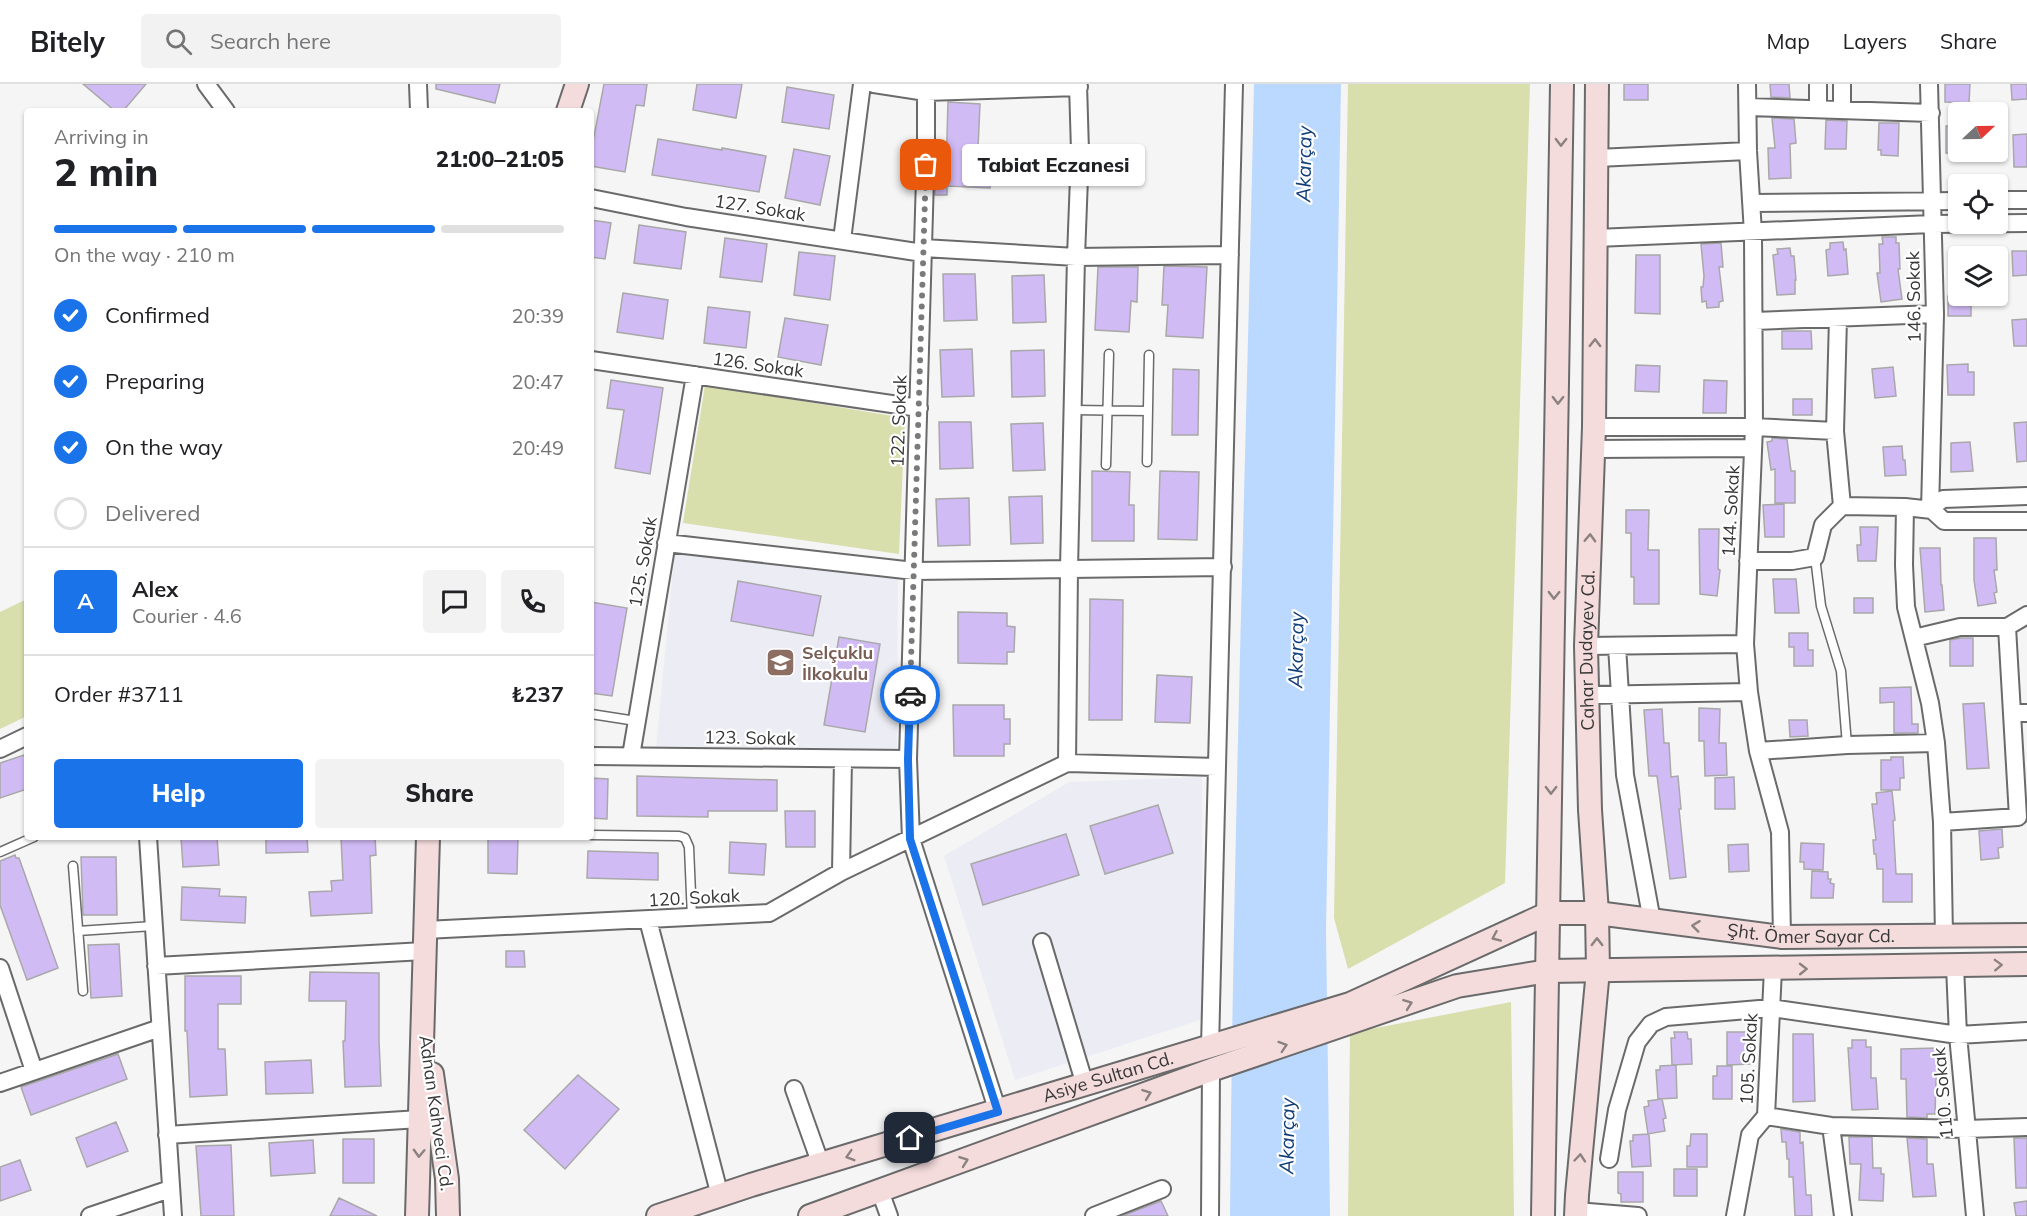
<!DOCTYPE html>
<meta charset="utf-8">
<style>
:root{--surface:#fff;--page:#f2f2f2;--text:#202124;--muted:#757577;--line:#e0e0e0;--accent:#1a73e8}
body{margin:0;font-family:Mulish,sans-serif;background:var(--page);color:var(--text);height:100vh;display:flex;flex-direction:column;font-size:22px;white-space:nowrap}
*{box-sizing:border-box;margin:0}
p{font-size:20px;color:var(--muted)}
.icon{flex:none;width:33px;height:33px;fill:none;stroke:currentColor;stroke-width:2;stroke-linecap:round;stroke-linejoin:round}
.map{position:relative;flex:1;overflow:hidden}
.side{position:absolute;left:24px;top:24px;width:570px;height:732px;display:flex;flex-direction:column;background:var(--surface);border-radius:6px;box-shadow:0 2px 4px #0004}
.side>*{flex:none}
.needle{width:39px;rotate:68deg}
.tools{position:absolute;left:1948px;top:18px;display:grid;gap:12px}
.tools a{display:grid;place-items:center;width:60px;height:60px;border-radius:6px;background:var(--surface);box-shadow:0 2px 4px #0004;font-size:30px}
.pin{position:absolute;display:grid;place-items:center;width:51px;height:51px;color:#fff;margin:-26px;border-radius:12px;box-shadow:0 3px 9px #0006}
.courier{position:absolute;display:grid;place-items:center;width:60px;height:60px;margin:-30px;border:4px solid #1a73e8;border-radius:50%;background:#fff;color:#222;box-shadow:0 2px 8px #0007}
.bubble{position:absolute;height:42px;border-radius:6px;background:var(--surface);box-shadow:0 2px 4px #0004;font-size:20px;font-weight:800;line-height:42px;text-align:center}
.summary em{font-style:normal;font-weight:800}
.summary div{display:flex;flex-direction:column-reverse}
.summary{display:flex;align-items:center;justify-content:space-between;height:102px;padding:0 30px}
h1{font-size:39px;font-weight:800;line-height:45px}
.bar{display:grid;grid-template-columns:repeat(4,1fr);gap:9px 6px;align-content:center;height:72px;padding:0 30px}
.bar i{height:8px;border-radius:4px;background:var(--line)}
.bar .on{background:var(--accent)}
.bar p{grid-column:span 4}
.line{display:flex;align-items:center;gap:15px;padding:0 30px;border-top:2px solid var(--line)}
.line div{flex:1}
.round{display:grid;place-items:center;flex:none;width:63px;height:63px;border-radius:6px;background:var(--page)}
ol{padding:0 30px;list-style:none}
li{display:flex;align-items:center;gap:18px;height:66px}
li p{margin-inline-start:auto}
li .icon{padding:6px;border-radius:50%;background:var(--accent);color:#fff;stroke-width:4}
li:last-child{color:var(--muted)}
li i{width:33px;height:33px;border:3px solid var(--line);border-radius:50%}
.primary-button{display:flex;gap:12px;margin-top:auto;padding:12px 30px}
.primary-button a{flex:1;height:69px;border-radius:6px;background:var(--accent);color:#fff;font-size:24px;font-weight:800;line-height:69px;text-align:center}
.primary-button a+a{background:var(--page);color:var(--text)}
header{display:flex;align-items:center;gap:36px;box-sizing:border-box;height:84px;padding:0 30px;background:var(--surface);border-bottom:2px solid var(--line)}
header strong{font-size:28px}
nav{display:flex;gap:33px;margin-inline-start:auto;font-size:21px}
.search{width:420px;height:54px;background:var(--page);display:flex;align-items:center;gap:15px;box-sizing:border-box;padding:0 21px;border-radius:6px;color:var(--muted);font-size:22px}
.map>svg:first-child{display:block}
</style>
<header>
<strong>Bitely</strong>
<div class="search"><svg class="icon" aria-label="search" viewBox="0 0 24 24"><circle cx="10" cy="10" r="6"/><path d="M15 15l6 6"/></svg>Search here</div>
<nav><a>Map</a><a>Layers</a><a>Share</a></nav>
</header>
<div class="map">
<svg width="2027" height="1132" viewBox="0 0 2027 1132">
<rect width="100%" height="100%" fill="#f5f5f6"/>
<path fill="#ececf5" d="M675,463L898,495L897,665L656,664Z
M1202,693L1203,935L1015,996L944,772L1069,698Z"/>
<path fill="#d9dead" d="M1348,0H1530L1505,799L1348,885L1334,834Z
M705,301L905,334L899,470L683,439Z
M27,515V632L0,645V528Z
M1511,918L1514,1132H1348L1350,949Z"/>
<path fill="#bbd8ff" d="M1254,0H1341L1326,847L1330,1132H1230C1233,755 1246,377 1254,0Z"/>
<path fill="#d1bbf5" stroke="#a9a8a9" stroke-width="1.5" d="M83,0H146L123,27H115Z
M436,0H500L495,19L436,5Z
M604,0H647L644,22L636,21L625,88L591,82V68Z
M697,0H742L736,34L693,26Z
M1624,0H1648V16H1624Z
M1770,0H1789L1790,14L1771,13Z
M1945,0H1970L1969,19L1945,18Z
M2011,0H2027V15L2012,16Z
M787,3L834,11L829,45L782,38Z
M948,18L980,20L977,87L990,88V104L947,102V111H935L936,86H946Z
M1772,34L1794,35L1796,59L1790,60L1791,94L1769,95L1768,64H1775Z
M1826,36L1847,37L1846,65H1825Z
M1879,39H1899L1898,72L1881,71V66H1878Z
M1946,42H1959V69H1946Z
M2027,50V83H2014L2013,51Z
M658,55L722,66V64L766,72L759,108L652,91Z
M794,65L830,72L820,121L785,114Z
M591,136L611,139L605,175L591,173Z
M639,141L686,148L681,185L634,179Z
M1882,153H1896V159H1899L1900,185H1898L1902,215L1881,218L1877,189H1880L1879,160H1883Z
M725,154L767,160L762,198L720,193Z
M1843,158L1844,166L1846,165L1848,190L1828,192L1826,166L1830,165V159Z
M1721,159L1723,183H1719L1723,217L1719,218V223L1707,224L1706,217L1702,218L1701,203H1703L1704,192L1701,160Z
M1790,164L1791,172H1794L1796,196H1795V210L1777,211L1773,171L1778,170L1777,165Z
M2012,167H2027V191L2013,192Z
M799,168L835,172L830,216L794,211Z
M1636,171H1660V230L1635,229Z
M1164,182L1207,183L1203,254L1166,252L1168,221H1162Z
M1098,183H1138L1137,218L1131,217L1129,248L1095,246Z
M943,190H975L977,236L944,237Z
M1044,191L1046,238L1013,239L1012,192Z
M623,209L668,216L663,255L617,248Z
M1948,212H1968V217H1971V232H1948Z
M708,223L750,228L746,264L704,259Z
M785,234L828,241L821,281L778,273Z
M2027,235V262H2014L2012,236Z
M1782,247H1811L1812,265H1782Z
M972,265L974,312L942,313L940,266Z
M1044,266L1045,312L1012,313L1011,267Z
M1968,280V288H1974V311H1948L1947,281Z
M1636,281L1660,282L1659,308L1635,307Z
M1893,283L1896,312L1875,314L1872,285Z
M1173,285L1199,286L1198,351H1172Z
M611,296L663,304L650,390L615,384L624,326L607,324Z
M1704,296L1727,297L1726,329H1703Z
M1793,315H1812V331H1793Z
M939,338H971L973,384L940,385Z
M2027,338V377L2017,378L2014,339Z
M1043,339L1045,386L1013,387L1011,340Z
M1772,354L1787,355L1791,387H1795V419H1775V385L1771,386L1767,358L1772,357Z
M1970,358L1973,387L1951,388V359Z
M1902,362L1903,376H1905L1906,391L1885,392L1883,363Z
M1092,387L1130,388L1129,421H1134V457H1092Z
M1160,387L1199,388L1197,456L1158,455Z
M1042,412L1043,459L1011,460L1009,413Z
M969,414L970,461L938,462L936,415Z
M1784,420V453H1765L1763,421Z
M1626,426H1649L1648,466H1659V520H1634V493H1631V449H1626Z
M1860,443H1878L1876,477H1858L1857,461H1861Z
M1699,445H1719L1718,485L1720,486L1717,512L1700,510Z
M1974,454H1996L1997,486H1994L1997,508L1994,509L1996,519L1978,522L1974,496Z
M1920,464H1940L1941,501H1942L1944,526L1925,528Z
M1773,495H1796L1799,529H1775Z
M738,497L821,512L813,552L731,537Z
M1854,514H1873V529H1854Z
M1090,515L1123,516L1122,636H1089Z
M591,518L627,524L612,612L591,609Z
M958,528L1007,529V542L1015,543L1014,568H1007V580L958,579Z
M1789,549H1808V566H1813V582H1794V563H1789Z
M839,553L880,560L865,648L824,641Z
M1961,554H1973V582H1950V556Z
M1157,591L1192,593L1190,639L1155,638Z
M1911,603L1912,640H1918V649H1894V618L1880,619V604Z
M1984,619L1989,684L1967,685L1963,620Z
M953,621H1004V635H1010V660H1004V672H954Z
M1699,624L1720,625L1719,659H1726L1727,691L1705,692L1704,657H1699Z
M1662,625L1664,659H1669L1671,693L1678,692L1681,725H1679L1686,793L1670,795L1657,692H1649L1644,626Z
M1789,636H1807L1808,652L1790,653Z
M27,670V705L0,714V679Z
M1891,673H1903L1904,694H1900V706H1881V676H1891Z
M637,692L777,696V727H708V733L637,732Z
M1734,693L1735,725H1715V694Z
M591,694L608,695L607,735L591,734Z
M1892,707L1895,736L1893,737L1896,790H1912V818H1883V785H1877L1876,770H1874L1873,756H1876L1872,720H1877L1876,709Z
M1158,721L1173,769L1105,790L1090,742Z
M785,727H815V763H786Z
M2002,745L2003,763L1998,764L1999,774L1981,776L1979,747Z
M1066,750L1079,791L983,821L971,780Z
M181,753H217L219,781L183,783Z
M266,753H307L308,768L266,769Z
M341,753H375L376,771L370,772L372,829L311,832L309,808L332,807L331,797L343,796Z
M488,753H518L517,790L488,789Z
M730,758L766,760L764,791L729,789Z
M1801,759L1824,760L1823,786L1804,785V778H1800Z
M1748,760L1749,787L1729,788L1728,761Z
M588,767L658,769V796L587,794Z
M15,771L16,774H19L58,884L27,896L0,821V777Z
M81,773H116L117,831H83Z
M1812,787L1828,788V795H1831L1830,799L1834,800L1833,814H1811Z
M182,803L220,805L219,812L246,813L245,839L181,836Z
M119,860L122,912L91,914L88,861Z
M506,867H524L525,883H506Z
M310,888L379,889V956L381,1002L345,1003L343,957H345L346,917H309Z
M185,892H241V920H218V965H225L227,1011L190,1013L187,947H185Z
M1674,948H1687L1688,955H1691L1692,980L1672,981L1671,954H1675Z
M1727,948H1750V980L1727,981Z
M1793,950H1813L1815,1017L1793,1018Z
M1852,956H1866V963H1871V994H1876L1878,1025L1852,1026L1848,964H1852Z
M1937,964L1935,1030H1927V1034L1907,1033L1906,995H1901V965Z
M118,970L127,995L31,1031L21,1003Z
M311,976L313,1009L266,1010L265,978Z
M1676,981L1677,1014L1658,1015L1656,986H1660V982Z
M1717,982H1732V1015H1713V992H1717Z
M578,991L619,1025L565,1085L524,1046Z
M1662,1015L1666,1034L1663,1035L1665,1047L1648,1050L1644,1023L1649,1022L1648,1017Z
M116,1038L128,1067L87,1083L76,1054Z
M1781,1045L1800,1048V1059L1803,1058L1806,1111H1811L1812,1132H1795L1793,1093H1789V1075H1787L1786,1058H1782Z
M1649,1050L1651,1082L1632,1083L1630,1057H1633V1051Z
M1691,1050H1707V1083H1687V1062H1690Z
M1849,1053H1872L1873,1084H1881V1090H1884L1883,1117L1859,1116L1861,1080H1850Z
M1907,1054L1927,1055V1080H1933L1936,1112L1913,1113Z
M2014,1054H2027V1104H2016Z
M343,1055H374V1099H343Z
M313,1056L315,1089L271,1092L269,1059Z
M231,1061L234,1132H201L196,1062Z
M20,1076L31,1106L0,1117V1083Z
M1674,1085H1697V1112H1674Z
M1618,1088H1643V1118H1621V1110L1618,1109Z
M339,1114L377,1132H330Z
M1161,1117L1168,1132H1122Z
M2027,1117V1132H2016L2014,1119Z"/>
<g fill="none" stroke-linecap="round" stroke-linejoin="round">
<defs>
<path id="lane" d="M1073,326L1148,327
M1147,378L1149,271
M1106,381L1109,270
M1815,473L1821,522L1841,587L1847,661
M591,630L636,637
M591,751L679,752L685,754L689,763L692,834
M0,768L34,753
M73,782L83,907
M78,847L153,842"/>
<path id="street" d="M206,0L226,27
M418,0L419,27
M874,0L926,8L1079,3
M926,0V60L908,675L911,755L998,1028
M1078,0L1080,67L1076,173L1230,171
M1747,0L1748,67L1753,149L1754,343L1745,560L1749,608L1758,667L1780,748L1782,853
M1818,0V25
M1842,0V26
M1929,0L1935,230L1930,426
M1748,23L1931,29
M1597,74L1748,67
M591,114L686,133L923,169
M1998,116H2027
M1751,119L1959,117
M1596,154L1932,140L2027,139
M842,156L862,0
M1755,237L1935,230
M591,276L919,324
M1594,343H1754L1835,347L1842,422L1905,423L1932,426L1944,437H2027
M1835,347L1838,234
M1593,365L1753,364
M1905,423L1904,481L1906,523L1930,619L1936,659L1942,738L1944,853
M1932,426L1936,420L1943,415L2027,412
M666,459L914,487L1069,485L1076,173L923,164
M1748,477H1792L1815,473L1823,441L1842,422
M2007,543L2027,531
M1914,554L1960,543H2007L2018,733L1942,738
M1586,562L1745,560
M1617,562L1625,691L1652,837
M1587,611L1749,608
M2012,629H2027
M0,665L27,652
M1758,667L1847,661L1936,659
M591,672L908,675
M631,672L695,291
M1067,679L1217,683
M148,753L173,1132
M841,788L1067,679L1069,485L1223,483
M648,836L720,1112
M425,846L769,829L841,788L843,675
M1042,858L1085,1001
M156,882L424,867
M1955,882L1958,951L1975,1132
M0,884L34,987
M1210,963L1234,0
M0,999L160,944
M794,1005L821,1081
M1766,1032L1831,1042L1966,1045L2027,1043
M1831,1042L1843,1132
M167,1051L420,1035
M1609,1075L1617,1026L1637,958L1651,940L1666,933L1771,924L1958,951L2027,947
M880,1107L889,1132
M1576,1127L1638,1132
M90,1132L170,1105
M1094,1132L1162,1105
M1210,1132L1211,986
M1735,1132L1750,1051L1766,1032L1773,885"/>
<g id="secondary">
<path d="M568,27L577,0"/>
<path d="M432,990L447,1095L448,1132"/>
<path d="M417,1132L428,753"/>
<path id="s1" d="M658,1132L751,1101L1350,920L1549,829H1597L1782,853L2027,851"/>
<path d="M810,1132L1211,986L1457,902L1548,887L2027,880"/>
<path d="M1543,1132L1562,0"/>
<path id="s2" d="M1576,1132L1577,1111L1598,886L1597,829L1590,726L1586,562L1594,343L1597,0"/>
</g>
</defs>
<use href="#lane" stroke="#6a6a6b" stroke-width="11"/>
<use href="#street" stroke="#6a6a6b" stroke-width="20"/>
<use href="#secondary" stroke="#6a6a6b" stroke-width="26"/>
<use href="#lane" stroke="#fff" stroke-width="8"/>
<use href="#street" stroke="#fff" stroke-width="16"/>
<use href="#secondary" stroke="#f4dbdc" stroke-width="22"/>
</g>
<defs><path id="oneway-chevron" d="M-2-3.5L2.5 0L-2 3.5" fill="none" stroke-width="1.6" stroke-linecap="round" stroke-linejoin="round" transform="scale(1.5)"/></defs>
<g stroke="#8c8181">
<use href="#oneway-chevron" transform="translate(1561 58) rotate(91)"/>
<use href="#oneway-chevron" transform="translate(1595 259) rotate(-89)"/>
<use href="#oneway-chevron" transform="translate(1558 316) rotate(91)"/>
<use href="#oneway-chevron" transform="translate(1590 454) rotate(-88)"/>
<use href="#oneway-chevron" transform="translate(1554 511) rotate(91)"/>
<use href="#oneway-chevron" transform="translate(1551 706) rotate(91)"/>
<use href="#oneway-chevron" transform="translate(1696 842) rotate(-173)"/>
<use href="#oneway-chevron" transform="translate(1496 853) rotate(156)"/>
<use href="#oneway-chevron" transform="translate(1597 858) rotate(-90)"/>
<use href="#oneway-chevron" transform="translate(1998 881) rotate(-2)"/>
<use href="#oneway-chevron" transform="translate(1803 885) rotate(-1)"/>
<use href="#oneway-chevron" transform="translate(1408 920) rotate(-20)"/>
<use href="#oneway-chevron" transform="translate(1283 962) rotate(-18)"/>
<use href="#oneway-chevron" transform="translate(1147 1010) rotate(-20)"/>
<use href="#oneway-chevron" transform="translate(419 1069) rotate(92)"/>
<use href="#oneway-chevron" transform="translate(850 1072) rotate(163)"/>
<use href="#oneway-chevron" transform="translate(1580 1074) rotate(-85)"/>
<use href="#oneway-chevron" transform="translate(964 1077) rotate(-20)"/>
</g>
<g fill="none" stroke-linecap="round" stroke-linejoin="round">
<path stroke="#7a7a7a" stroke-width="6" stroke-dasharray="0 10.8" d="M910,611L926,81"/>
<path stroke="#1a73e8" stroke-width="8" d="M910,1054L998,1028L910,755L908,675L910,611"/>
</g>
<defs>
<symbol id="school-square" viewBox="-11 -11 22 22"><rect x="-9" y="-9" width="18" height="18" rx="4" fill="#8d6e63" stroke="#fff"/><path d="M0-5L7-2L0 1L-7-2ZM-4 1L0 2.5L4 1V4Q0 6-4 4Z" fill="#fff"/></symbol>
</defs>
<g fill-rule="evenodd">
<use href="#school-square" x="764" y="562" width="33" height="33"/>
</g>
<g text-anchor="middle" stroke-width="4.5" stroke-linejoin="round" paint-order="stroke">
<g font-size="18" fill="#373737" stroke="#fff">
<text transform="translate(760 124) rotate(9)" y="6">127. Sokak</text>
<text transform="translate(1914 213) rotate(-91)" y="6">146. Sokak</text>
<text transform="translate(758 281) rotate(8)" y="6">126. Sokak</text>
<text transform="translate(899 337) rotate(-88)" y="6">122. Sokak</text>
<text transform="translate(1731 427) rotate(-87)" y="6">144. Sokak</text>
<text transform="translate(643 478) rotate(-80)" y="6">125. Sokak</text>
<text dy="6" stroke="none"><textPath href="#s2" startOffset="567">Cahar Dudayev Cd.</textPath></text>
<text transform="translate(750 654) rotate(1)" y="6">123. Sokak</text>
<text transform="translate(694 814) rotate(-3)" y="6">120. Sokak</text>
<text dy="6" stroke="none"><textPath href="#s1" startOffset="1206">Şht. Ömer Sayar Cd.</textPath></text>
<text transform="translate(1749 975) rotate(-87)" y="6">105. Sokak</text>
<text dy="6" stroke="none"><textPath href="#s1" startOffset="471">Asiye Sultan Cd.</textPath></text>
<text transform="translate(1943 1009) rotate(-95)" y="6">110. Sokak</text>
<text transform="translate(436 1029) rotate(82)" y="6">Adnan Kahveci Cd.</text>
</g>
<g font-size="18" font-weight="bold" fill="#785e54" stroke="#fff" text-anchor="start">
<text x="802" y="575">Selçuklu<tspan x="802" dy="21">İlkokulu</tspan></text>
</g>
<g font-size="20" font-style="italic" fill="#123f77" stroke="#fff">
<text transform="translate(1304 80) rotate(-89)" y="7">Akarçay</text>
<text transform="translate(1296 566) rotate(-89)" y="7">Akarçay</text>
<text transform="translate(1287 1052) rotate(-89)" y="7">Akarçay</text>
</g>
</g>
</svg>
<div class="tools">
<a><svg class="needle" viewBox="-14 -14 28 28"><path d="M0-13l5 13h-10z" fill="#e53935"/><path d="M0 13l5-13h-10z" fill="#757577"/></svg></a>
<a><svg class="icon" aria-label="locate" viewBox="0 0 24 24"><circle cx="12" cy="12" r="6"/><path d="M12 2v4M12 18v4M2 12h4M18 12h4"/></svg></a>
<a><svg class="icon" aria-label="layers" viewBox="0 0 24 24"><path d="M12 4l9 5-9 5-9-5zM3 14l9 5 9-5"/></svg></a>
</div>
<div class="pin" style="left:926px;top:81px;background:#ea580c"><svg class="icon" aria-label="bag" viewBox="0 0 24 24"><path d="M5 8h14l-1 12H6zM9 8a3 3 0 0 1 6 0"/></svg></div>
<div class="pin" style="left:910px;top:1054px;background:#1f2937"><svg class="icon" aria-label="home" viewBox="0 0 24 24"><path d="M3 11l9-7 9 7M6 9v11h12V9"/></svg></div>
<div class="courier" style="left:910px;top:611px"><svg class="icon" aria-label="car" viewBox="0 0 24 24"><path d="M5 17H2v-5l4-1 3-4h7l3 4 3 1v5h-3M9 17h6M6 11h13"/><circle cx="7" cy="17" r="2"/><circle cx="17" cy="17" r="2"/></svg></div>
<div class="bubble" style="left:962px;top:60px;width:183px">Tabiat Eczanesi</div>
<section class="side">
<div class="summary"><div><h1>2 min</h1><p>Arriving in</p></div><em>21:00–21:05</em></div>
<div class="bar"><i class="on"></i><i class="on"></i><i class="on"></i><i></i><p>On the way · 210 m</p></div>
<ol>
<li><svg class="icon" aria-label="check" viewBox="0 0 24 24"><path d="M5 12l5 5 9-10"/></svg>Confirmed<p>20:39</p></li>
<li><svg class="icon" aria-label="check" viewBox="0 0 24 24"><path d="M5 12l5 5 9-10"/></svg>Preparing<p>20:47</p></li>
<li><svg class="icon" aria-label="check" viewBox="0 0 24 24"><path d="M5 12l5 5 9-10"/></svg>On the way<p>20:49</p></li>
<li><i></i>Delivered</li>
</ol>
<div class="line" style="height:108px"><b class="round" style="background:var(--accent);color:#fff">A</b><div><b>Alex</b><p>Courier · 4.6</p></div><a class="round"><svg class="icon" aria-label="chat" viewBox="0 0 24 24"><path d="M4 5h16v11H9l-5 4z"/></svg></a><a class="round"><svg class="icon" aria-label="phone" viewBox="0 0 24 24"><path d="M5 4h4l2 5-3 2q2 4 5 5l2-3 5 2v4C11 20 4 13 5 4z"/></svg></a></div>
<div class="line" style="height:78px"><div>Order #3711</div><b>₺237</b></div>
<div class="primary-button"><a>Help</a><a>Share</a></div>
</section>
</div>
